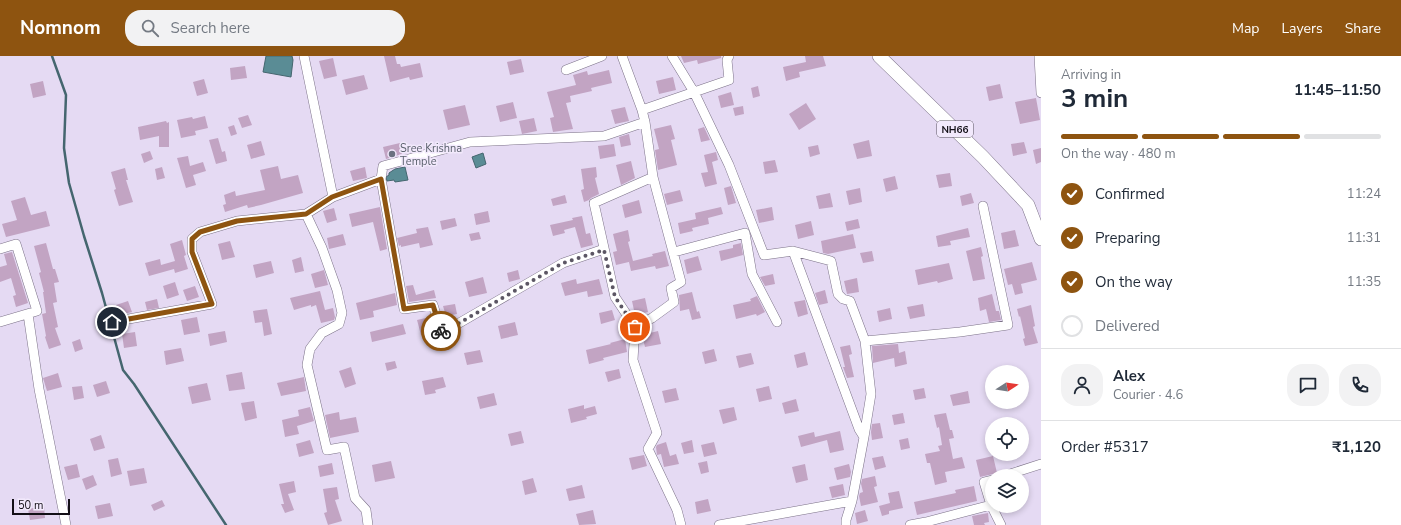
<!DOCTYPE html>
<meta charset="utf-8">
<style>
:root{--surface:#fff;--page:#f2f2f3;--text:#1f2937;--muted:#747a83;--line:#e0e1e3;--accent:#8e5410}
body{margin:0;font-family:"Nunito Sans",sans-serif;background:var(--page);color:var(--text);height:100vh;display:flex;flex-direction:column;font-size:15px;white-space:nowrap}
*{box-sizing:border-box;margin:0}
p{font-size:13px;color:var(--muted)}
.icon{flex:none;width:22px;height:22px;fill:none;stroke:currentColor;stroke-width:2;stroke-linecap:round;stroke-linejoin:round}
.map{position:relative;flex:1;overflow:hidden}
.sheet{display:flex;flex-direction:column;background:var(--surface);width:360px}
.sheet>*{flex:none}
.needle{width:26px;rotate:78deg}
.fabs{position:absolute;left:985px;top:309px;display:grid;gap:8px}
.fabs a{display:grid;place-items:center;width:44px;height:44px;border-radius:50%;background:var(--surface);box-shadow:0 2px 6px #0003;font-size:20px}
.scale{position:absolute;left:12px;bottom:10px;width:58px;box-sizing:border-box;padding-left:4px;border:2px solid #130f17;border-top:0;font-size:11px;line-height:14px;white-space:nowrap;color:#130f17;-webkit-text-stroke:3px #f2e9fc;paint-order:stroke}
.pin{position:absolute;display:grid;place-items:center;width:34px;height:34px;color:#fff;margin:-17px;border:2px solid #fff;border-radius:50%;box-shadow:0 1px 4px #0007}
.courier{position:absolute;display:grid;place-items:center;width:40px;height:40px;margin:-20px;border:3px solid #8e5410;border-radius:50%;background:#fff;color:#222;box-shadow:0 1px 5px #0007}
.summary em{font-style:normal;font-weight:700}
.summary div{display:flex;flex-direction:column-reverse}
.summary{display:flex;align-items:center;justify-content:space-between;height:68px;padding:0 20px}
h1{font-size:26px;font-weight:700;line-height:30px}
.bar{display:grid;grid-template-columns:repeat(4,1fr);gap:6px 4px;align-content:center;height:48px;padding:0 20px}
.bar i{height:5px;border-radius:3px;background:var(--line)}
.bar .active{background:var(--accent)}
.bar p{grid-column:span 4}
.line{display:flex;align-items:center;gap:10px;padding:0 20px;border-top:1px solid var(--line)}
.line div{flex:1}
.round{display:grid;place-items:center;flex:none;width:42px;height:42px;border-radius:16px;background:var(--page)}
ol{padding:0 20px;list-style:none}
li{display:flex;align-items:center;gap:12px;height:44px}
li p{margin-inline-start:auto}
li .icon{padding:4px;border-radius:50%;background:var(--accent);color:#fff;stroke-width:4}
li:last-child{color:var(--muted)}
li i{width:22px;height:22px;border:2px solid var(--line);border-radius:50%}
header{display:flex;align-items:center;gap:24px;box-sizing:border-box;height:56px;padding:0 20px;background:var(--accent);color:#fff}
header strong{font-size:19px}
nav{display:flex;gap:22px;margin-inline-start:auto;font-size:14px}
.search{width:280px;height:36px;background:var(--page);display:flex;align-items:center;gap:10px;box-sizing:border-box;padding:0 14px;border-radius:16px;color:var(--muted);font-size:15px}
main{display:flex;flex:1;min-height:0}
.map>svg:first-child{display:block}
</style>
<header>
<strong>Nomnom</strong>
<div class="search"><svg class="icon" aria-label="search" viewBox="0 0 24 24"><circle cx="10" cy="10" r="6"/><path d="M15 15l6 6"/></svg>Search here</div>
<nav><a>Map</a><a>Layers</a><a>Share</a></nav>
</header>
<main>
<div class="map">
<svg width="1041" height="469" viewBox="0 0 1041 469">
<rect width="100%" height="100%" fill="#e5daf3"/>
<path fill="#5a8c95" stroke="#45666f" d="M266,0H292L293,4L291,21L263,16Z
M483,97L486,108L476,112L472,101Z
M405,111L408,124L395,126L394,124L387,125L386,121L389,119V117L395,113Z"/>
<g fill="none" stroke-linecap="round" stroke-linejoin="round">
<path stroke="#45666f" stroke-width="2.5" d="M52,0L66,39L64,92L69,127L84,180L102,237L123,314L134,328L226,469"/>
</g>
<path fill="#c2a4c3" d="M384,0H395L397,8H400L401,11L420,7L423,21L410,24L409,21L390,26Z
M681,0H721V2L698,8L697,4L684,7Z
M805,0H823L826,10L799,16L800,21L786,25L783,11L806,6Z
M333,2L337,20L324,23L319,5Z
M521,3L524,16L510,19L507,6Z
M245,10L247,22L231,24L230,12Z
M609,14L612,27L591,32L592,35L570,40L571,46L566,47L573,73L553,76L550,62L554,61L547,36L576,29L573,19L587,15L588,19Z
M364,19L368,33L346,39L342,24Z
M673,21L676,34L659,38L656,25Z
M204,23L208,37L197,40L193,26Z
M43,25L46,39L33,42L30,28Z
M1000,28L1003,42L989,45L986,31Z
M758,30L760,40L753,42L751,32Z
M731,36L734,49L721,52L718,40Z
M1036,42L1040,64L1020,68L1015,46Z
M513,46L517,62L500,66L496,50Z
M806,47L816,63L799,74L789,58Z
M465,49L470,69L448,74L443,54Z
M743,50L744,58L735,60L733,52Z
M625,51L629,65L615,68L611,54Z
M248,59L252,69L242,72L238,62Z
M205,60L208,72L195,75L196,79L181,82L177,64L192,61L193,63Z
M534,62L537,75L522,78L519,65Z
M166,65L167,67L169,66V91H159V80L140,84L138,71Z
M234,69L237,78L231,80L228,71Z
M671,69L675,83L671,84L677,109L658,114L655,94L659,93L654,73Z
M704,71L710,84L701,86L698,73Z
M629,78L631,89L621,91L619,81Z
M218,82L222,96L225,95L227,105L216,108L209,84Z
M869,84L872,100L857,103L853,88Z
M261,85L265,99L251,103L247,89Z
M1024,86L1027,97L1013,100L1011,88Z
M400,87L402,98L386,103L383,91Z
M614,88L616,100L600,103L598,90Z
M818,89L820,98L810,101L808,91Z
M1041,92V106L1036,108L1033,94Z
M150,95L153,103L144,107L141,98Z
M716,96L718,104L712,106L717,128L705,131L701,117L708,116L704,99Z
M188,100L190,110L203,106L206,115L193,119L196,129L186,132L177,102Z
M775,104L778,116L765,118L763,106Z
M631,105L635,122L621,129L616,109Z
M278,110L281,123L298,119L303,137L261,149L248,152L247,149L225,156L223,149L226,148L224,139L235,135L236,140L265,134L260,114Z
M162,111L165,122L157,124L155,113Z
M365,111L367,122L353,125L350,115Z
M596,111L597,121L595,122L599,138L591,142L589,144L584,146L581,134L584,133L581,113Z
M125,112L128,124H126L133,146L119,150L114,134L116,133L111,116Z
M950,117L952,130L939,132L936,119Z
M895,120L898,133L886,136L883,123Z
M731,130L736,147L728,149L724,132Z
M860,132L862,146L849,149L846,135Z
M680,134L683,145L667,149L664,138Z
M830,137L833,151L819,153L816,140Z
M971,137L974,147L962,150L960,140Z
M565,139L567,147L553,150L551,143Z
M25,141L31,159L46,155L50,170L6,181L2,168L17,164L11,145Z
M639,144L642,157L625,162L622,149Z
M380,151L387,193L380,195L373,166L352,171L349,158Z
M721,151L723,158L708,162L709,168L692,172L693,175L680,178L678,167L696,163L695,157Z
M772,151L774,164L759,167L756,154Z
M334,152L337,164L327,167L323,155Z
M488,155L490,166L476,169L474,158Z
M582,160L586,178L590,177L593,189L581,192L575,171L564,174L565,177L553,180L550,169L573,164L572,162Z
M455,162L457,170L442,174L440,165Z
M858,163L860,172L847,175L845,166Z
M811,165L814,179L798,183L795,169Z
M428,171L433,189L420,192L419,187L401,191V189L399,190L397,182L417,177L416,173Z
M968,172L970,181L950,185L951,189L938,191L936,180Z
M628,174L630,185L628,186L633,205L616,209L613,196L617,195L613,178Z
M1015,174L1019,190L1004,193L1001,177Z
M479,176L481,183L471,185L469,178Z
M343,178L346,189L329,193L327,182Z
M853,178L856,192L828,198L823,197L821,185Z
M182,184L186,199L184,200L188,213L175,217L174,213L149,220L145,207L160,203L161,209L175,205L170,188Z
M230,185L235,201L222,204L218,188Z
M46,187L53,213H55L59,226L54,227L57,246L53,247L58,271L55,272L61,289L49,293L45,281L46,280L42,258L46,257L43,236H44L39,217L41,216L34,190Z
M741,187L743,199L721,205L719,195L733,192V189Z
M981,191L983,200L981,201L985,223L973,225L966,195Z
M665,195L669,210L656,213L655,210L631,215L629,206L653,200L652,198Z
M872,195L874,205L863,207L860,197Z
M12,196L28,247L16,251L13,240L16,239L11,222L0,226V211L7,209L4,198Z
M698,200L702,214L687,218L684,204Z
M301,201L304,215L295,217L292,204Z
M271,205L274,217L256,222L253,209Z
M1032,206L1037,224L1021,228L1023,237L1015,239L1012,228L1008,229L1004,213Z
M949,207L953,223L938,227L937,225L918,229L915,214Z
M324,214L328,229L315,232L311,218Z
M518,214L520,223L509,226L507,217Z
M773,218L775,228L765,230L760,221Z
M483,221L487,237L469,241L465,226Z
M857,222L859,236L847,238L844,225Z
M576,223L577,228L599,223L603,238L588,241L587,235L565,240L561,227Z
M175,226L179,239L167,243L163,230Z
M413,229L416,239L434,234L436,242L409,246L406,230Z
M195,230L199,241L187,245L183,234Z
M825,234L828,247L819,249L815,237Z
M320,235L325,254L333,252L335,261L334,264L321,267L316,249L311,251V249L294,254L290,242Z
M692,236L697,256L699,255L701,262L692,264L689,253L680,255L679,239Z
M395,237L397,249L373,255L374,261L360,264L356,247Z
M992,238L996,255H999L1001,264L989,266L986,253L980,255L978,242Z
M757,240L765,256L757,260L756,258L736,263L733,249L751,245L750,243Z
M645,242L648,256L635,259L632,245Z
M157,243L159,252L147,254L145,246Z
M805,244L808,258L798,261L794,246Z
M128,245L132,256L119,259L116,249Z
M455,248L457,258L446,260L443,250Z
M923,248L925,260L910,263L907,251Z
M1031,249L1035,270L1033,271L1038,287L1025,290L1023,283L1025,282L1020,260L1019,261L1017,253Z
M890,252L892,263L879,266L877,255Z
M267,253L272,278L264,280L262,266L255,267L253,255Z
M612,254L615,264L601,268L599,257Z
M197,261L200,276L184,279L181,264Z
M430,261L435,275L421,279L417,264Z
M515,266L518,279L501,283L498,270Z
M403,268L406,278L372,286L370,276Z
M225,275L227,286L210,290L208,278Z
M658,275L661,288L645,291L642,279Z
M135,276L137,290L124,292L122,278Z
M80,283L83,293L75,296L72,286Z
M625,283L627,296L603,302L604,304L589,308L586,294L611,288L610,287Z
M898,288L899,297L905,295L907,308L895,311L894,302L873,307L872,290Z
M850,289L852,298L849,299L854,321L847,322L843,311H845L840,291Z
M181,292L184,305L166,309L164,295Z
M714,293L717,305L705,308L702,296Z
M480,294L483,306L467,309L464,297Z
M805,296L808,309L797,312L794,299Z
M751,297L754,308L739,312L736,300Z
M395,305L397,312L387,315L385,307Z
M351,311L356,328L345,332L339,315Z
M619,313L621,322L608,326L605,316Z
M242,316L245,333L229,335L226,319Z
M58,317L62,331L47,335L43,322Z
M304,321L306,335L281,340L277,327Z
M443,321L446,331L435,334L436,337L425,339L422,325Z
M106,325L110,337L97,341L93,329Z
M207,327L211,344L192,348L188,331Z
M82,330L84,342L74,344L72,331Z
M769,330L772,343L759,346L756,333Z
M676,332L679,344L665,347L662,335Z
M924,332L926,342L915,344L913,334Z
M968,335L970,347L953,350L950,339Z
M494,337L497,349L480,353L477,341Z
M796,343L799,355L785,358L782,347Z
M254,345L257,362L245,365L241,347Z
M584,349V353L595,350L597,358L586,361L587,363L571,367L568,353Z
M310,351L314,365L297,370L299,378L285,381L282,364L299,360L298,354Z
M734,351L737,364L723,368L719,354Z
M339,356L340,364L356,361L359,376L330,382L325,359Z
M903,357L905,367L894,369L892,359Z
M946,357L950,374H952L954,382L949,383L953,403L962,401L965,412L945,416L947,426L935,429L930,407H927L925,398L940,395L938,390L942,389L939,371L937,372L934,359Z
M880,367L883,382L872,384L871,376L872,368Z
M521,375L524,387L511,390L508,378Z
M840,375L844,394L830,397L827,384L801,391L798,380L814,376L815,381Z
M101,379L105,392L94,395L90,383Z
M908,382L910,392L901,394L899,384Z
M310,384L314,397L299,401L296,388Z
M692,384L694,396L684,398L681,387Z
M666,386L670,400L676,398L679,408L664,411L661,398L657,399L656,391L657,389Z
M714,386L717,398L704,401L701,389Z
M644,399L647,410L632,414L629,402Z
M883,400L886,411L875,414L872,402Z
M993,400L997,417L980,421L976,404Z
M118,402L122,418L111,421L108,404Z
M391,405L395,422L375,426L372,409Z
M707,405L709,416L701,418L698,407Z
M332,407L334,418L320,421L318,410Z
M77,408L80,421L68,424L64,411Z
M805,408L808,424L796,427L792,411Z
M849,408L851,416L850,421L837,424L834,412Z
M144,412L147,427L130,430L127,415Z
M93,419L97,429L86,434L82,423Z
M875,420L877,430L874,431L878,446L861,450L859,440L860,437L863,436L861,428L862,423Z
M533,422L537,436L525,439L522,425Z
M294,425L296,436L288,438L294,454L285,457L281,448H284L279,428Z
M843,428L845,439L832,442L829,431Z
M582,429L585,442L569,445L566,433Z
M974,430L977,445L917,459L914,446L956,437L955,434Z
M337,431L339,443L335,444L342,465L328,469L324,457L327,456L323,433Z
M899,435L903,452L889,455V458L882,460L879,450L890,447L888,437Z
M708,443L711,455L697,458L695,446Z
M162,444L165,450L154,455L151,449Z
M110,447L113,460L98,463L95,450Z
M44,450L45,462L30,464L28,453Z
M593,454L596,468L579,469L576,458Z
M865,454L868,465L857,468L855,457Z
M988,457L989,466L984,467L985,469H974L972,460Z"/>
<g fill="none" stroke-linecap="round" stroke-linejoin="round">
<defs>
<path id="minor" d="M304,0L333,141L381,123L383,110L470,86L604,80L645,66L642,54L729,24L727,4L729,0
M622,0L642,54
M672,0L694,36L729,109L764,199L793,195L859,373L864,381L852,445
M1039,0L1041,37
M566,14L602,0
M645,66L653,121L594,147L615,241L635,271L633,304L657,377L648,393L677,454L681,469
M381,123L404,253L433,249L442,277L563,207L604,193
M333,141L306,158L322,192L337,234L342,257L339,268L322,277L310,293L307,309L327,394L344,391L355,442L366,454L368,469
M0,193L16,188L37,255L0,266
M793,195L831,205L838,238L843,243L850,245L865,285L960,276L1008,269L983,150
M674,196L745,177L752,218L777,266
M28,258L39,333L66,469
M112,266L212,248L192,196V183L200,176L237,165L306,158
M635,271L652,262L674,246L671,232L681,226L653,121
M864,381L871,338L865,285
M1004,420L1041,408
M991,449L1001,469
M719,469L852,445L846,464V469
M910,469L926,466L991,449L984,426L992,424"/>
<path id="highway" d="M879,0L983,101L1028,149L1041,183"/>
</defs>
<use href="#minor" stroke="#7c7288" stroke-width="10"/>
<use href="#highway" stroke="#7c7288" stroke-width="14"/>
<use href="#minor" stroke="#fff" stroke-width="9"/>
<use href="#highway" stroke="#fff" stroke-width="13"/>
</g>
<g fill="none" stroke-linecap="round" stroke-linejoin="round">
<path stroke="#5c5664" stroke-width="4" stroke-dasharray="0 7.2" d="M441,275L442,277L563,207L604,194L615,241L635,271"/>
<path stroke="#8e5410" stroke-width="5" d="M112,266L212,248L192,196V183L200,176L237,165L306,158L332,141L381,123L404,253L433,249L441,275"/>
</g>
<circle fill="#6b7280" stroke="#f2e9fc" stroke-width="1.5" cx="392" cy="98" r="4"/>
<g text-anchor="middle" stroke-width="3" stroke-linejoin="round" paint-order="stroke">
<rect fill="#f2e9fc" stroke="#56505c" stroke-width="1" x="937" y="65" width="36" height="16" rx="3"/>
<g font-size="10" font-weight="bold" fill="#130f17">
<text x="955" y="77">NH66</text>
</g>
<g font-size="11" fill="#5b616d" stroke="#f2e9fc" text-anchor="start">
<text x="400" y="96">Sree Krishna<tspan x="400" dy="13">Temple</tspan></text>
</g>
</g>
</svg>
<div class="fabs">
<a><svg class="needle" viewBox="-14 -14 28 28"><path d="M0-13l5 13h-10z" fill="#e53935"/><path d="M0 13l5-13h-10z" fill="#747a83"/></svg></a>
<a><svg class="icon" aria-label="locate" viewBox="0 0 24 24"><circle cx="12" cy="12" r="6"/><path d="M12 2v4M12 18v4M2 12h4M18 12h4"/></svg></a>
<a><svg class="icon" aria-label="layers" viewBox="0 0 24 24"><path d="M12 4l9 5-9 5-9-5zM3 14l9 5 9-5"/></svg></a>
</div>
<div class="scale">50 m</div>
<div class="pin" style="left:635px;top:271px;background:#ea580c"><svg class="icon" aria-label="bag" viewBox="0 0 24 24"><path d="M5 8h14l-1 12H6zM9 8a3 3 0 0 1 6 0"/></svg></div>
<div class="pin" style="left:112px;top:266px;background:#1f2937"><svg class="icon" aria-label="home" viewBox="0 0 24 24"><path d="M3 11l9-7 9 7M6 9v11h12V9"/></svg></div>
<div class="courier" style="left:441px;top:275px"><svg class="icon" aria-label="bike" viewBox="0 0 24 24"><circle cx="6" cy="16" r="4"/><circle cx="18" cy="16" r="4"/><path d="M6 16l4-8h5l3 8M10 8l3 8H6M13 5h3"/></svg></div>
</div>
<section class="sheet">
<div class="summary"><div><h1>3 min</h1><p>Arriving in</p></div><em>11:45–11:50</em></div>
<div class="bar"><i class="active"></i><i class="active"></i><i class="active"></i><i></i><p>On the way · 480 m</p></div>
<ol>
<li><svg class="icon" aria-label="check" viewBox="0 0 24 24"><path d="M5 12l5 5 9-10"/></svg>Confirmed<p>11:24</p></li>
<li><svg class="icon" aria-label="check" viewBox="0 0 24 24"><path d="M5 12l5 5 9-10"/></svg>Preparing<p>11:31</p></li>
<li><svg class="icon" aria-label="check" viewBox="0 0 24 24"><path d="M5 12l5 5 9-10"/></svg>On the way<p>11:35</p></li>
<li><i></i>Delivered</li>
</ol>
<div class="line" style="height:72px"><a class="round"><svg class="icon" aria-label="person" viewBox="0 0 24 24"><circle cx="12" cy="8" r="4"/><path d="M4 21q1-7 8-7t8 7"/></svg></a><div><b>Alex</b><p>Courier · 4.6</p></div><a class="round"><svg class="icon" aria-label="chat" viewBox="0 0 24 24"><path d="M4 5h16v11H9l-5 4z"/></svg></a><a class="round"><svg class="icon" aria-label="phone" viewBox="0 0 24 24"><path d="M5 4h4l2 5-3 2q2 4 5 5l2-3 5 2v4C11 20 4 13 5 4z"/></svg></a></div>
<div class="line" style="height:52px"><div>Order #5317</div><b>₹1,120</b></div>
</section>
</main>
